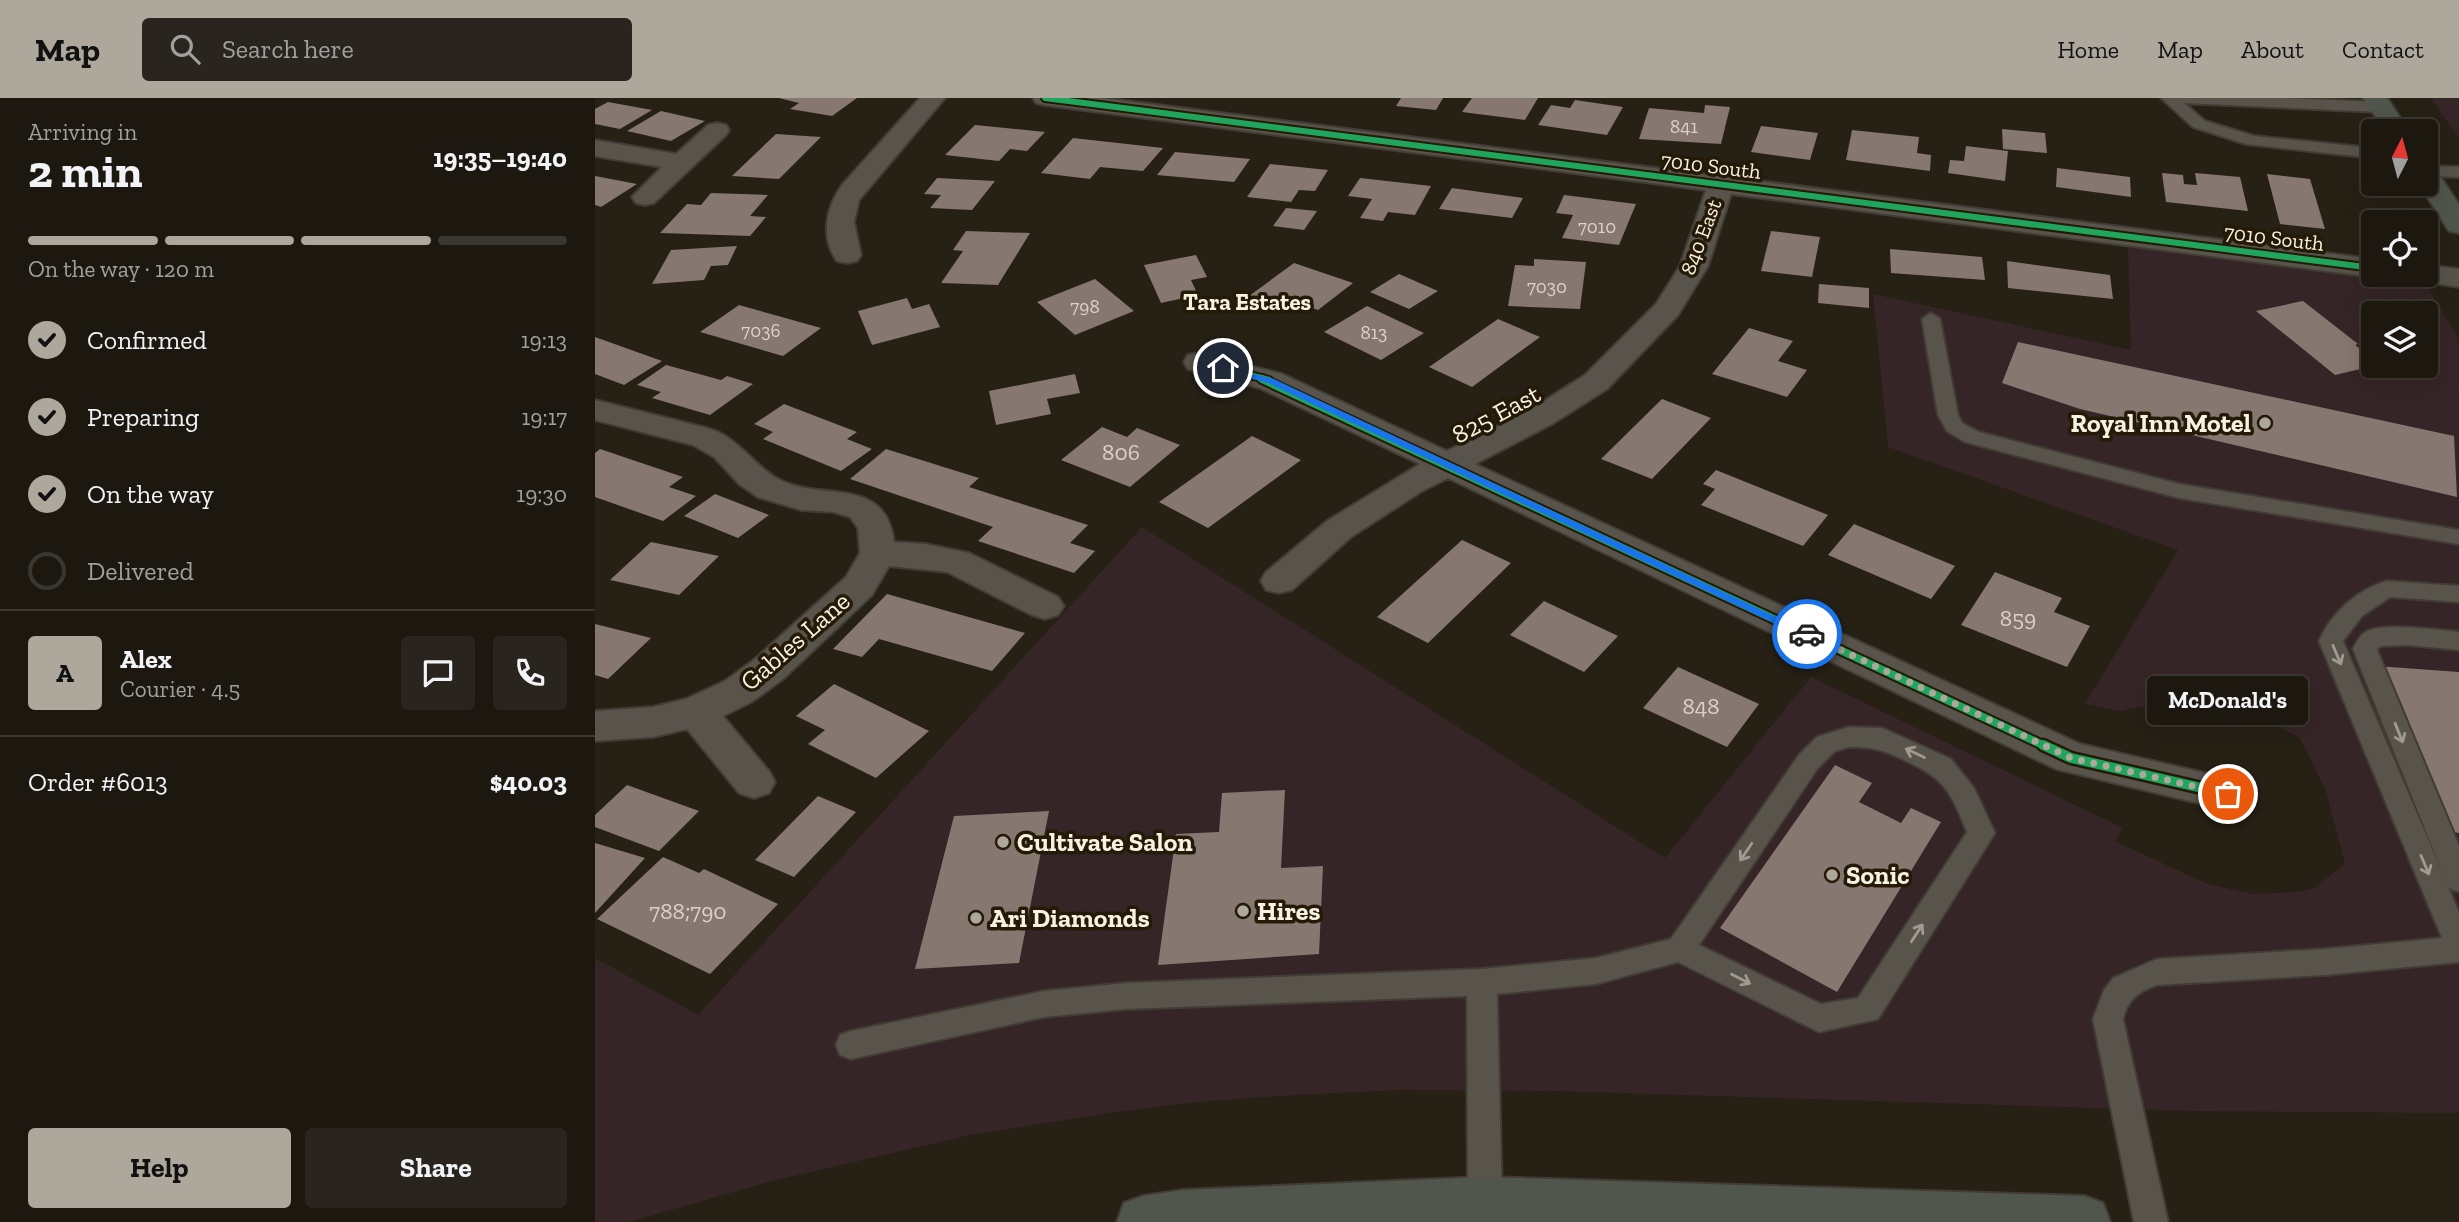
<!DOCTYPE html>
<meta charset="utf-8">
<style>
:root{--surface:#1c1810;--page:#29251e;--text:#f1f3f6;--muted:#a0a09f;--line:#3a3730;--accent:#aea89c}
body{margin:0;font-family:"Zilla Slab",serif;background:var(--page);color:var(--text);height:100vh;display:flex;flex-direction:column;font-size:26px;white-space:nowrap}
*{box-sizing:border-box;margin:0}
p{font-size:23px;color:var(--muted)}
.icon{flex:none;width:38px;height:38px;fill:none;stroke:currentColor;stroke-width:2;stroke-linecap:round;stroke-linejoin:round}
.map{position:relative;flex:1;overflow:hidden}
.drawer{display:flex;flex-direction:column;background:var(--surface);width:595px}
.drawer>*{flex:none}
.needle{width:46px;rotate:6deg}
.buttons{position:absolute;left:1766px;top:21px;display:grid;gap:14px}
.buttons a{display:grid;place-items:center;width:77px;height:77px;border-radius:7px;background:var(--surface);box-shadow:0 7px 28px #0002,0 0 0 2px var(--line);font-size:35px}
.pin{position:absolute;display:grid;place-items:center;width:60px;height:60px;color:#fff;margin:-30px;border:4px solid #fff;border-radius:50%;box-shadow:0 2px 7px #0007}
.courier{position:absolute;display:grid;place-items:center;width:70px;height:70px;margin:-35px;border:5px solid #1a73e8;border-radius:50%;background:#fff;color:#222;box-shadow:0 2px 9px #0007}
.bubble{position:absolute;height:49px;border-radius:7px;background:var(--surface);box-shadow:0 7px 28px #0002,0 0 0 2px var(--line);font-size:23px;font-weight:700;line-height:49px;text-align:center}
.overview em{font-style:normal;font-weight:700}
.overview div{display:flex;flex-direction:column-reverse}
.overview{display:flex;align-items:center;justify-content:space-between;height:119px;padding:0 28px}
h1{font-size:46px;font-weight:700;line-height:52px}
.bar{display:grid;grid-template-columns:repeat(4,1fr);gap:10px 7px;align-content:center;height:84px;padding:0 28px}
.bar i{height:9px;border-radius:5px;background:var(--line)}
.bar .on{background:var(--accent)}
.bar p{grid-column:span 4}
.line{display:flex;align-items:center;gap:18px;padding:0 28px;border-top:2px solid var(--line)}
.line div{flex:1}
.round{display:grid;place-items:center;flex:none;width:74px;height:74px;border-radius:7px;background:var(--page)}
ol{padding:0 28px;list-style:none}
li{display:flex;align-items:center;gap:21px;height:77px}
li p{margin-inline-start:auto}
li .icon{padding:7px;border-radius:50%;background:var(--accent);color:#111;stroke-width:4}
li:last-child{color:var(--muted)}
li i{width:38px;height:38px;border:4px solid var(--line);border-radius:50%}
.cta{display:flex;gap:14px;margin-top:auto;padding:14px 28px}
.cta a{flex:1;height:80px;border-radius:7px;background:var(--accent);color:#111;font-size:28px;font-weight:700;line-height:80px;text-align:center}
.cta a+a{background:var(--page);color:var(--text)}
header{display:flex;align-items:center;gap:42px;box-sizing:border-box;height:98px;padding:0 35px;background:var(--accent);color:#111}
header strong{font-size:33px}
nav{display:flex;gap:38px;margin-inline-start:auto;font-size:24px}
.search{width:490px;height:63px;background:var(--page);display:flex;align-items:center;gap:18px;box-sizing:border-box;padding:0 24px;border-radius:7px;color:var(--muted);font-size:26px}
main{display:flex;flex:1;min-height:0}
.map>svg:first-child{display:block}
</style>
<header>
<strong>Map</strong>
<div class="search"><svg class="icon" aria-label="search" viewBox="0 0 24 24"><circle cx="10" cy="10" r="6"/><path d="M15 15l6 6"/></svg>Search here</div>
<nav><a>Home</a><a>Map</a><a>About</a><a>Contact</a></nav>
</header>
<main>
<section class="drawer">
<div class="overview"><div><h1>2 min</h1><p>Arriving in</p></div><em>19:35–19:40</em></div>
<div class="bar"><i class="on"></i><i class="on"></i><i class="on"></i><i></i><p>On the way · 120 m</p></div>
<ol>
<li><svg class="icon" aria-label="check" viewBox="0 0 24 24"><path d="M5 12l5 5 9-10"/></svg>Confirmed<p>19:13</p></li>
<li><svg class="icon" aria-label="check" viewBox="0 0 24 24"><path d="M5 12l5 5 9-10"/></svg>Preparing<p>19:17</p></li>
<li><svg class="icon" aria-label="check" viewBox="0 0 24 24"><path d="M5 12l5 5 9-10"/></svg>On the way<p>19:30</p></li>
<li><i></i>Delivered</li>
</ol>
<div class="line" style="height:126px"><b class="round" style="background:var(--accent);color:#111">A</b><div><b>Alex</b><p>Courier · 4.5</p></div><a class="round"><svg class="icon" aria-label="chat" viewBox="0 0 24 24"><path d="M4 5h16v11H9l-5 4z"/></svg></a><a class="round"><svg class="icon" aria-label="phone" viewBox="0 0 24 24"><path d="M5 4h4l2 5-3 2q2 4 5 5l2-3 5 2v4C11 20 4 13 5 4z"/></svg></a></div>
<div class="line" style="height:91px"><div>Order #6013</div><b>$40.03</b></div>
<div class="cta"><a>Help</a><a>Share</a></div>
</section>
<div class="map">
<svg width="1864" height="1124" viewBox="0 0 1864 1124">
<rect width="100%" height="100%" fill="#262015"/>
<path fill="#362527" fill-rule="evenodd" d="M1835,0H1864V40Z
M1533,149L1832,188L1864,241V1015L1598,1013L962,993L805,992L698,997L602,1004L521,1014L375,1037L177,1083L34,1124H0V860L103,917L547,429L1070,760L1216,579L1528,730L1520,743L1610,785L1656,796L1702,794L1719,790L1750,766L1731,693L1705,640L1659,615L1632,607L1585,602L1524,613L1490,606L1583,452L1293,349L1278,196L1536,252ZM1778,215H1830V268H1778Z"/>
<path fill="#877771" d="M184,0H262L237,18L195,11L204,5Z
M806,0H848L841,12L801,8Z
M877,0H943L930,22L867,14Z
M980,2L1028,9L1012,37L943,27L956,7L975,10Z
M13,4L57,12L25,31L0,26V11Z
M1110,7L1135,9L1126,46L1044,41L1054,10L1109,15Z
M66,13L110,23L76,43L32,33Z
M380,27L450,34L432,53L415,51L404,63L350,57Z
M1166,28L1223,35L1215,62L1156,54Z
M1407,31L1450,35L1452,55L1408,51Z
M1257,32L1324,39L1322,55L1336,57L1335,73L1251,62Z
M181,36L226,39L184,81L137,78Z
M478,40L568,50L548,73L505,69L495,81L446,75Z
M1371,48L1413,53L1410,83L1353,75L1355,62L1369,63Z
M580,54L655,61L639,84L562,77Z
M675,66L733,72L720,93L704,92L696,104L652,99Z
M1462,70L1535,79L1536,99L1461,89Z
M1567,75L1588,77L1589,86L1602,87L1600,75L1645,79L1653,113L1571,104Z
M1672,76L1715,81L1730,131L1685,126Z
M0,78L42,86L6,109L0,107Z
M342,80L400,83L377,112L335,110L346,97L329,96Z
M765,80L836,88L820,117L793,114L788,123L765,120L777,101L753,98Z
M857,90L928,100L917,120L844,111Z
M116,95L173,97L155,118L171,119L155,138L65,135L92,106L106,107Z
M969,97L1041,106L1024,147L967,140L978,117L961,115Z
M691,110L722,113L709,132L678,128Z
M371,133L435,135L403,187L346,185L368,153L358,152Z
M1176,133L1225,139L1217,179L1166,173Z
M142,148L133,167L116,168L109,182L57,186L76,152Z
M1295,151L1387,159L1390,182L1296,175Z
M601,157L612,179L596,182L603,197L566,205L549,167Z
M939,161L991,164L985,211L913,208L920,167L939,168Z
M1412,163L1515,177L1518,201L1413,190Z
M699,165L758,185L723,212L697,203L688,210L654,198Z
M804,176L843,193L814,211L775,194Z
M500,181L539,213L480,237L442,204Z
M1224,186L1274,190V210L1223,205Z
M312,200L317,211L334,206L345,229L277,247L263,213Z
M1708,203L1763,246L1760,247L1778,261V268L1740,277L1661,213Z
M144,207L226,230L188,258L105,234Z
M772,208L829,235L786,262L729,234Z
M903,221L945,239L877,289L834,269Z
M1154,230L1198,243L1183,263L1212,272L1192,299L1117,276Z
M0,239L67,263L29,287L0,276Z
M1423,244L1859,338L1862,399L1485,311L1407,285Z
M71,267L126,282L132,278L158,286L115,317L57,300L66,294L42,287Z
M480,276L485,295L452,301L456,316L401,327L394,293Z
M1067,301L1116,320L1057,381L1006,361Z
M189,306L262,334L252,341L277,351L246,373L168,341L178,334L159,326Z
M507,329L532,339L542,330L585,347L535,389L466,362Z
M657,338L706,362L613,430L564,404Z
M5,351L88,379L74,389L101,398L68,423L0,399V355Z
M291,351L384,380L374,389L493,427L475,445L500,453L479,475L383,443L398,429L255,381Z
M1121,372L1233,417L1208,448L1106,407L1120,391L1108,386Z
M120,396L174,417L143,440L89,418Z
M1259,426L1360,468L1336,501L1233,457Z
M867,442L916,465L833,545L782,519Z
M56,444L124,458L84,497L15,482Z
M1400,474L1467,500L1459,514L1495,528L1472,569L1366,527Z
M292,496L430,535L397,573L284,541L267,559L238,551Z
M949,503L1023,538L989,574L915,537Z
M0,526L56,540L13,581L0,577Z
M1781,568L1864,574V735L1851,733Z
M1083,569L1164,606L1132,649L1048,610Z
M239,586L334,633L281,680L213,646L230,632L201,618Z
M1240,667L1277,685L1264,704L1306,725L1316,710L1346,724L1242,894L1125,830Z
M32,687L104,713L64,753L0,729V717Z
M690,692L686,770L728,768L724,856L563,867L581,736L624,734L627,695Z
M223,698L261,714L199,779L160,762Z
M454,713L424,865L320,871L359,718Z
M0,745L50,760L0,815Z
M68,759L104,775L109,771L183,806L115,876L2,821Z"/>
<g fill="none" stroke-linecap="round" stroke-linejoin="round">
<defs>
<path id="lane" d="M1566,0H1689L1785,4L1793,9L1785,14L1589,5L1610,23L1659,38L1778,50V60L1651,46L1598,29Z
M1830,68L1864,69V79L1830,78Z
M1336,215L1345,221L1363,317L1367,325L1384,334L1584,386L1864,432V446L1584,400L1370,344L1352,333L1343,317L1327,221Z
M1792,483L1864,488V504L1795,499L1767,518L1748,543L1848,776L1758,551C1761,545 1765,537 1771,534C1787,524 1844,532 1864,534V552L1813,547L1785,548L1782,552L1864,748V794L1854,790L1851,784L1864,815V864L1730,877L1562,887C1543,894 1533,901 1528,921L1573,1124H1539L1498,921L1509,892L1518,880L1562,861L1730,851L1847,840L1724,543C1737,514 1762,492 1792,483Z
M1254,629L1287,630L1356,661L1379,690L1400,735L1283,921L1224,934L1083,864L1001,886L902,896L907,1105L902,1117L890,1121L878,1117L873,1105L872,898L532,911L449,919L256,961L245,957L241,947L245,937L256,933L449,893L532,885L887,871L1001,860L1076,841L1204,657L1222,639ZM1254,649C1278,649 1289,652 1311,663C1351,681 1356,695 1372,734L1263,900L1226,906L1104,847L1222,671L1240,653Z"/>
<path id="street" d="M325,0H350L264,102L259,124L266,157L262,163L252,165L242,163C225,139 231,110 247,87Z
M438,0H507L1778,161V177H1785L1778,179L1136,96L1113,168L1083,217L1012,291L957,326L880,366L1485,646L1648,684L1654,696L1648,708L1633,712L1461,671L853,380L827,393L756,439L697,492L684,495L671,492L666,483L671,474L732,423L825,366L665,290L593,271L589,264L593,257L604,255L687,276L852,353L935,312L990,277L1061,206L1085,168L1111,92L450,7L441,5Z
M122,25L131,27L134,32L131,37L59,105L50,107L41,105L37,99L67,69L0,58V42L81,56L113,27Z
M1830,167L1864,171V189L1820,182L1816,177H1830Z
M0,302C28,309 56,316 84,323C97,327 113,329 125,335C149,347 164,373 189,384C231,402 291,379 299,444L330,446L374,455L463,499L469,508L463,517L450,521L437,517L352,474L294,468L277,497L188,581L158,603L128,618L174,673L180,684L174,695L159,700L144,695L92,631L58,639L0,643V613L58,609L91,601L130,583L160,561L251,479L265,455L263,430L255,419L238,414L206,412L163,399L144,386L119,359L98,347L0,322Z"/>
<path id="primary" d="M1768,0H1792L1814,33H1790Z
M1830,67L1839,69L1864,107V135L1854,133L1824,86H1830Z
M890,1079L1489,1098L1508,1105L1515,1124H522L529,1105L548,1098L588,1092Z"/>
</defs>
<use href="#lane" stroke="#413c34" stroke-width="4"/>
<use href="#street" stroke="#413c34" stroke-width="4"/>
<use href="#primary" stroke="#413c34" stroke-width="4"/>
<use href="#lane" fill="#58534b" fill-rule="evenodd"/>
<use href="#street" fill="#58534b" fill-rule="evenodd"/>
<use href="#primary" fill="#50564c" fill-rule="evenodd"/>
<defs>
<path id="cycleway-far2" d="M450,0L1778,170
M604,264L674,282"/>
<path id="cycleway-far1" d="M667,281L1452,649"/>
<path id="cycleway" d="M1448,647L1476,660L1633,696"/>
</defs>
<use href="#cycleway-far2" stroke="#241a05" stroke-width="10"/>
<use href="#cycleway-far1" stroke="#241a05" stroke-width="12"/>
<use href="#cycleway" stroke="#241a05" stroke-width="15"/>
<use href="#cycleway-far2" stroke="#20a55d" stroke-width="6"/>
<use href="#cycleway-far1" stroke="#20a55d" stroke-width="8"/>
<use href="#cycleway" stroke="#20a55d" stroke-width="10"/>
</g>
<defs><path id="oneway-shaft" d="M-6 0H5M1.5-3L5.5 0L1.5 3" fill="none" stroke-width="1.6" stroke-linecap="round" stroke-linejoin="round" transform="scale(1.75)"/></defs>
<g stroke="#a09a90">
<use href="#oneway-shaft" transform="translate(1742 557) rotate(67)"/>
<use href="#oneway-shaft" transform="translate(1804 635) rotate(68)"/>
<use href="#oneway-shaft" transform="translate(1320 655) rotate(-155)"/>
<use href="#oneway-shaft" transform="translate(1151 754) rotate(124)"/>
<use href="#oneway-shaft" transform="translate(1830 767) rotate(67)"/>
<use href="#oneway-shaft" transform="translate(1322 835) rotate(-57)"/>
<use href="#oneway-shaft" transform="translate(1146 881) rotate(27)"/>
</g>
<path fill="#1a73e8" d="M625,268L679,281L1217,536L1216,539H1208L673,285L625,272Z"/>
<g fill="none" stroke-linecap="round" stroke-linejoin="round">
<path stroke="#aea89c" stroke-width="7" stroke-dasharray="0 12.6" d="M1212,536L1476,660L1633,696"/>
</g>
<g fill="#aea89c" stroke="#241a05" stroke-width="2.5">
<circle cx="1670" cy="325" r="7"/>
<circle cx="408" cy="744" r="7"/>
<circle cx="1237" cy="777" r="7"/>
<circle cx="648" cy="813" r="7"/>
<circle cx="381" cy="820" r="7"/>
</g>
<g text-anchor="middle" stroke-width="7" stroke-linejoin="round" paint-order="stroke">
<g font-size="19" fill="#dcd2c7">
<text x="1089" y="35">841</text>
<text x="1002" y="135">7010</text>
<text x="952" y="195">7030</text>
<text x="490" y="215">798</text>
<text x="166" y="239">7036</text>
<text x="779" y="241">813</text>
</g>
<g font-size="21" fill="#f8f1e4" stroke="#241a05">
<text transform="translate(1116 68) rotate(7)" y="7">7010 South</text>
<text transform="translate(1106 139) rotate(-69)" y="7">840 East</text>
<text transform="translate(1679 140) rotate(7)" y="7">7010 South</text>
</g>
<g font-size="23" font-weight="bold" fill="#f8f1e4" stroke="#241a05">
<text x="652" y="212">Tara Estates</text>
</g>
<g font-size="23" fill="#dcd2c7">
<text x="526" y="362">806</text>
<text x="1423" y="528">859</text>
<text x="1106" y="616">848</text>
<text x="93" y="821">788;790</text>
</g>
<g font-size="26" fill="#f8f1e4" stroke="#241a05">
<text transform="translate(901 316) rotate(-28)" y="9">825 East</text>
<text transform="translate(200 543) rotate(-41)" y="9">Gables Lane</text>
</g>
<g font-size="26" font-weight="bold" fill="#f8f1e4" stroke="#241a05" text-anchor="start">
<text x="1656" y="334" text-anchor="end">Royal Inn Motel</text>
<text x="422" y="753">Cultivate Salon</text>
<text x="1251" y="786">Sonic</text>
<text x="662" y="822">Hires</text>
<text x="395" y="829">Ari Diamonds</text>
</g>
</g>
</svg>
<div class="buttons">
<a><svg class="needle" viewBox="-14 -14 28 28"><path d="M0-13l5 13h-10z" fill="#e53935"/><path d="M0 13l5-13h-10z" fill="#a0a09f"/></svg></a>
<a><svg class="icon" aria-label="locate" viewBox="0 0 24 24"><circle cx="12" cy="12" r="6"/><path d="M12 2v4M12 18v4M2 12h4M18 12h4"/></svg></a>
<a><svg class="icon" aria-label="layers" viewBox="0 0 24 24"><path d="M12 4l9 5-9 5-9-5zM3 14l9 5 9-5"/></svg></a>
</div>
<div class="pin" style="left:1633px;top:696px;background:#ea580c"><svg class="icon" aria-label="bag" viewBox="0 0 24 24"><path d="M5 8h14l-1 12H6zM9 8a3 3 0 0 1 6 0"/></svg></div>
<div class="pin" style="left:628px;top:270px;background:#1f2937"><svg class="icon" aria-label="home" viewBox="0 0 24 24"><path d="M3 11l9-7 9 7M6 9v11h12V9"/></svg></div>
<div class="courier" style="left:1212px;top:536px"><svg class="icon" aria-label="car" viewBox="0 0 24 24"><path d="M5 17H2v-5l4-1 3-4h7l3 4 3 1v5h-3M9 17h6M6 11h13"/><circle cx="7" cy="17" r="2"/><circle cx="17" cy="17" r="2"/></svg></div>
<div class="bubble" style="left:1552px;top:578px;width:161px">McDonald's</div>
</div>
</main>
